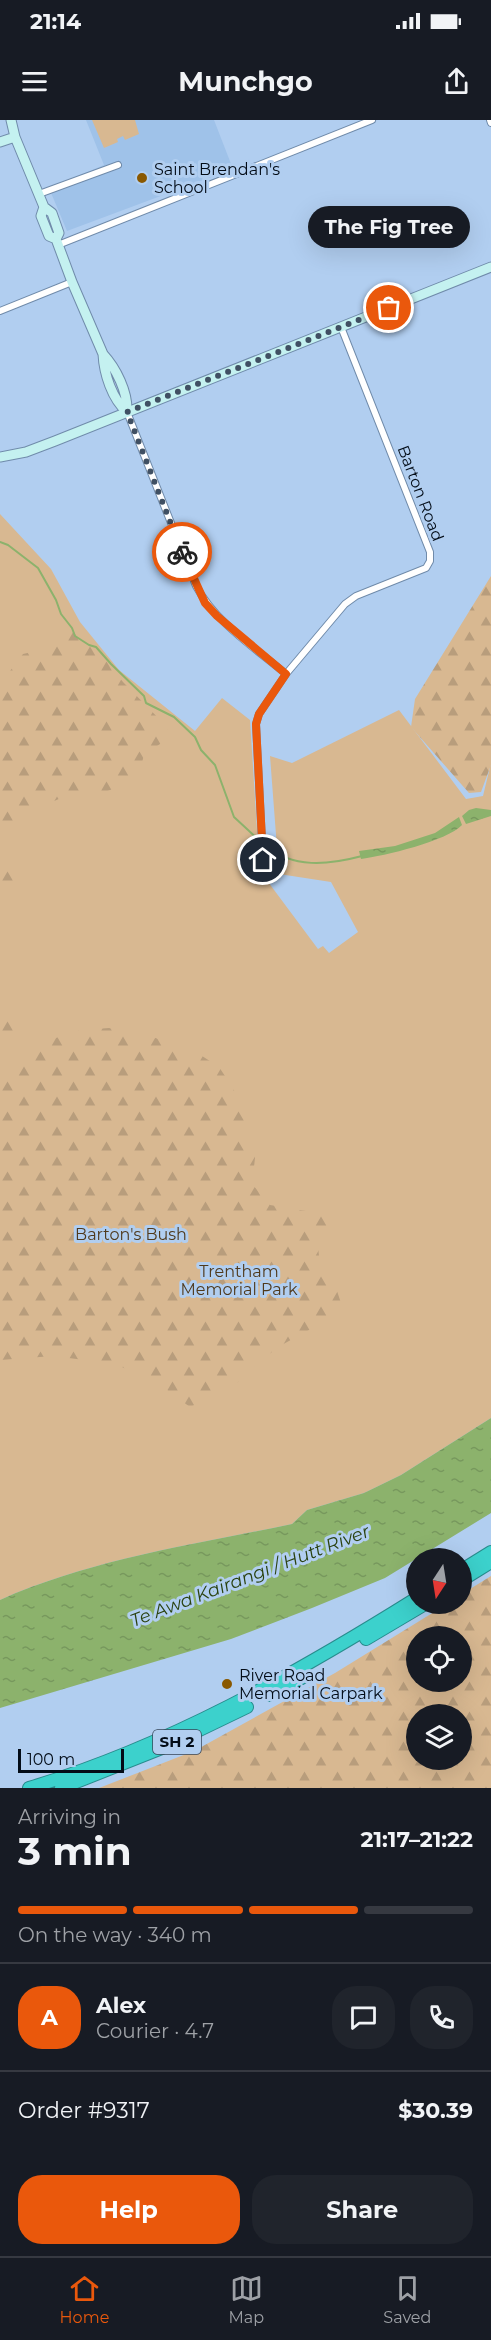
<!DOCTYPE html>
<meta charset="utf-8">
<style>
:root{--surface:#171b24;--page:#20242c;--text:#f1f3f6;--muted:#9ea1a6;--line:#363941;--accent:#ea580c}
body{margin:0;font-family:Montserrat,sans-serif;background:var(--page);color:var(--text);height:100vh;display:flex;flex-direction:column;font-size:22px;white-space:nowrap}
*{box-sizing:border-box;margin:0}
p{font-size:20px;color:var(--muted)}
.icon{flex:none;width:33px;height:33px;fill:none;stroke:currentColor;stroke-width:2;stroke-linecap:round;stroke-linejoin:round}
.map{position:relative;height:1668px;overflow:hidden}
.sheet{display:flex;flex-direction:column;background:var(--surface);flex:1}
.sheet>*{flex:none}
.needle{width:39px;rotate:192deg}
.buttons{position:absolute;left:406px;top:1428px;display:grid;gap:12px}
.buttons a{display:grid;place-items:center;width:66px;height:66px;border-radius:50%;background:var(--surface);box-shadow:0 6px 24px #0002;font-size:30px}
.scale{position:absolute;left:18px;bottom:15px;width:106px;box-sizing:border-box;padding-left:6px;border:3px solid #030c17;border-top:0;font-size:16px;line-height:21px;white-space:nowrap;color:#030c17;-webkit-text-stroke:4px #b1cef0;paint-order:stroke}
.pin{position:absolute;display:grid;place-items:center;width:51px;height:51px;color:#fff;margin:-26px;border:3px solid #fff;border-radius:50%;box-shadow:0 2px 6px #0007}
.courier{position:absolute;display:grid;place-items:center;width:60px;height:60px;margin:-30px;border:4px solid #ea580c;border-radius:50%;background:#fff;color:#222;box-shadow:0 2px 8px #0007}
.bubble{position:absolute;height:42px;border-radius:21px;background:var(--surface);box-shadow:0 6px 24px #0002;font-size:20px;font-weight:700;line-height:42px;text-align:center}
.summary em{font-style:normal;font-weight:700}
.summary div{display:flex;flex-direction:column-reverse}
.summary{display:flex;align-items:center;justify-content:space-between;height:102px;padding:0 18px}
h1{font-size:39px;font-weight:700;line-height:45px}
.bar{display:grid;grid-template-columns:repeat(4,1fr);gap:9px 6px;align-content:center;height:72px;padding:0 18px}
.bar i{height:8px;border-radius:4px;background:var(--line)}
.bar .selected{background:var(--accent)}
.bar p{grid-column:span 4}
.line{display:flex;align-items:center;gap:15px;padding:0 18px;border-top:2px solid var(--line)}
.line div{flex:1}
.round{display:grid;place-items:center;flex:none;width:63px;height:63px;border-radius:24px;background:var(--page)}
.cta{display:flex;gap:12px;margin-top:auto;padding:12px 18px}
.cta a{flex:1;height:69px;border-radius:24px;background:var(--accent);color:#fff;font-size:24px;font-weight:700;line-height:69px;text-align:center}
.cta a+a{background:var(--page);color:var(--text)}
.status{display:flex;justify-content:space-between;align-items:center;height:42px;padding:0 30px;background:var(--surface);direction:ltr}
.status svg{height:16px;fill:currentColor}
header{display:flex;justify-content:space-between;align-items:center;height:78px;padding:0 18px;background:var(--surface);font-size:27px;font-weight:700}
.tab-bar{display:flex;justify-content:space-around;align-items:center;height:84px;border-top:2px solid var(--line);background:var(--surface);font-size:16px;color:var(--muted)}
.tab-bar a{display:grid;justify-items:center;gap:3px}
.tab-bar .selected{color:var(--accent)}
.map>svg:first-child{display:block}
</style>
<div class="status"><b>21:14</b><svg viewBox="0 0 49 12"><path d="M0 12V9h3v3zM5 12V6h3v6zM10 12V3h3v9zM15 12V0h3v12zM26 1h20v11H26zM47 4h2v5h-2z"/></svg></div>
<header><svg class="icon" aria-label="menu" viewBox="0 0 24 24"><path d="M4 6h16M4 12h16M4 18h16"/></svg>Munchgo<svg class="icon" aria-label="share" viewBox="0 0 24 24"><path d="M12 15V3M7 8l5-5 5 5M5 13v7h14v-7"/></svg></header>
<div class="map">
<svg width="491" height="1668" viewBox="0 0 491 1668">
<defs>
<pattern id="forest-firs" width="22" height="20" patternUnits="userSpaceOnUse" patternTransform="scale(1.5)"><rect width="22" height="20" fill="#d8b891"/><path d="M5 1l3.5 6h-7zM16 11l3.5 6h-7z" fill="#b89d7c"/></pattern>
<pattern id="water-ripples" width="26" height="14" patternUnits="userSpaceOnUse" patternTransform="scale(1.5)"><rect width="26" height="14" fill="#8cb26c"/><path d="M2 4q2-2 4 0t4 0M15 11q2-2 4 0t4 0" fill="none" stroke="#77985d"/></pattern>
</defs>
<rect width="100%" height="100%" fill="#b1cef0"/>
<path fill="#9fc2e9" d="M86,0H214L233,49L67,111L49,68L104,45Z"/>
<path fill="#d8b891" d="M92,0H135L139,14L125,20L123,16L117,19L118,22L104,28Z
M0,394L51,449L80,502L119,550L195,611L222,578L250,600L258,726L251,733L254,743L318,829L323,826L329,833L358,812L331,762L279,754L270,636L292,643L399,590L466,679L483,676L491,643V1298L401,1355L364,1373L307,1390L292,1404C193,1425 92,1439 0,1480Z"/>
<path fill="url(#forest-firs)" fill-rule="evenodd" d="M491,456V645L481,672L469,673L411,607L415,579Z
M73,500L123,562L168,608L160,624L144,635L139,654L125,664L95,676L72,673L21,696L0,709V559L7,555L23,534L62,525L68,515L66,506Z
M0,734L7,735L19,754L12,766L0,776Z
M0,870L2,872L0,878L4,884L10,885L18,898L14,913L0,925Z
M109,908L150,916L199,934L219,947L233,968L242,989L255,1038L252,1064L270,1085L318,1093L332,1100L330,1111L317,1117L319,1136L335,1165L342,1186L329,1199L278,1227L251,1249L232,1268L190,1287L167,1270L116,1244L53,1236L0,1240V944L13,954L49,920L81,910Z
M491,1456V1668H99L194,1631L335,1553L447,1484H462V1474ZM417,1516H462V1562H417ZM417,1594H462V1640H417Z"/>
<path fill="url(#water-ripples)" d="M476,688L491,690V696L466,704L462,696L469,690Z
M459,697L462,705C447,721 384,736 361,739L359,731L395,726L435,713Z
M491,1298V1393L385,1458L312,1488L231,1519L0,1588V1480C92,1439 193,1425 292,1404L307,1390L364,1373L401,1355Z"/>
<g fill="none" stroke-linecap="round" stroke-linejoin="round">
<path stroke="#8cb26c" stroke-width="2" d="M0,422L8,425L38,448L56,480L61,494L72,508L75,516L89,525L96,527L111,544L144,576L146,583L174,597L195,617L201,630L215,645L234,697L261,722
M265,725C293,749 328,745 362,736"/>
<defs>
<path id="street" d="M490,0L491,3
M39,74L118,45
M58,125L372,0
M0,191L72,162
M127,292L196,466C216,503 254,527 286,554L259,594L256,604L263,740
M286,554L345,484L356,476L426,448L430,441V432L341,207"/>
<path id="secondary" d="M11,0L15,17L44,87L41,96L49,116L56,119L72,162L103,234C104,254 112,279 127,292
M0,22L15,17
M44,87L52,93L59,113L56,119
M103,234C116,248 128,272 127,292
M0,337L26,332L55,321L491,147"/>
<path id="highway" d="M462,1450L491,1432
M462,1460L491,1442
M366,1519L425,1484
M270,1575L305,1556
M29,1668C168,1626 294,1555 417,1478
M61,1668L162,1628L247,1587"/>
</defs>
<use href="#street" stroke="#708baa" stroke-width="8"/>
<use href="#secondary" stroke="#708baa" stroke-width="11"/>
<use href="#highway" stroke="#288c8d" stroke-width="14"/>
<use href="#street" stroke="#fff" stroke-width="6"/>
<use href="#secondary" stroke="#c4f1f0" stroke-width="9"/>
<use href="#highway" stroke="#3cd1cc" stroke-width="12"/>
</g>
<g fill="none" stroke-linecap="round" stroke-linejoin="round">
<path stroke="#405063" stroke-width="6" stroke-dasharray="0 10.8" d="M182,432L127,292L389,188"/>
<path stroke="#ea580c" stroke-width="8" d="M182,432L205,483L217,496L286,554L259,594L256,604L263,740"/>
</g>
<g fill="#895800" stroke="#b1cef0" stroke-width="2">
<circle cx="142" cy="58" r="6"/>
<circle cx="227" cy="1564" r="6"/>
</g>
<g text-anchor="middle" stroke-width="6" stroke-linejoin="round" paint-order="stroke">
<rect fill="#b1cef0" stroke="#374658" stroke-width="1.5" x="153" y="1610" width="48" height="24" rx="4.5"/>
<g font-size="15" font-weight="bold" fill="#030c17">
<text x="177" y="1627">SH 2</text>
</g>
<g font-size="16" fill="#030c17" stroke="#b1cef0" text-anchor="start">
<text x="154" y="55">Saint Brendan's<tspan x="154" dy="18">School</tspan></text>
<text x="239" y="1561">River Road<tspan x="239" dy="18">Memorial Carpark</tspan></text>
</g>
<g font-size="16" fill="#030c17" stroke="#b1cef0">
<text transform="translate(421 373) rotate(69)" y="6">Barton Road</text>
</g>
<g font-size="16" fill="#4f391c" stroke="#b1cef0">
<text x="131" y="1120">Barton's Bush</text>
<text x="239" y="1157">Trentham<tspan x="239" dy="18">Memorial Park</tspan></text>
</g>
<g font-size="18" font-style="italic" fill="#2a420f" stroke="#b1cef0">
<text transform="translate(250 1456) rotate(-21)" y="6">Te Awa Kairangi / Hutt River</text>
</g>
</g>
</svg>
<div class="buttons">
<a><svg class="needle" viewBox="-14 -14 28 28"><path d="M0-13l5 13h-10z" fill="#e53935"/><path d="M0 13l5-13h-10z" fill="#9ea1a6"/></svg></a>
<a><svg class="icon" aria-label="locate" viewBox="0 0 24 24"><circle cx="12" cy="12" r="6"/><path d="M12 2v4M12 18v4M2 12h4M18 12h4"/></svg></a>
<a><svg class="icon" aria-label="layers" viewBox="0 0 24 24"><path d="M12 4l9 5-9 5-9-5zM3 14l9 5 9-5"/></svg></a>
</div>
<div class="scale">100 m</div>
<div class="pin" style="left:389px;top:188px;background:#ea580c"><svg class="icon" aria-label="bag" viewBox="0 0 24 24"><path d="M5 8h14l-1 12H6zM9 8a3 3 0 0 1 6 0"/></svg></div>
<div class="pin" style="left:263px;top:740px;background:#1f2937"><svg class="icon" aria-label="home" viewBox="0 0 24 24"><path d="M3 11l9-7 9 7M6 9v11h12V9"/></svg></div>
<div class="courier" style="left:182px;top:432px"><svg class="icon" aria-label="bike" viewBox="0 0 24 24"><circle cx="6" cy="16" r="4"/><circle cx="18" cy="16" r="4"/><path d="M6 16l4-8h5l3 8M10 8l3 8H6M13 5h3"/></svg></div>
<div class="bubble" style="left:308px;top:86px;width:162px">The Fig Tree</div>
</div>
<section class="sheet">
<div class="summary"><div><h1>3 min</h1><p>Arriving in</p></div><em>21:17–21:22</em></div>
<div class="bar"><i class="selected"></i><i class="selected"></i><i class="selected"></i><i></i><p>On the way · 340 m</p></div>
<div class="line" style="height:108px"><b class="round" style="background:var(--accent);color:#fff">A</b><div><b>Alex</b><p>Courier · 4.7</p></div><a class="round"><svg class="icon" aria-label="chat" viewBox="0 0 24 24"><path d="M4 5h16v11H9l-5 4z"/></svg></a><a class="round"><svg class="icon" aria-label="phone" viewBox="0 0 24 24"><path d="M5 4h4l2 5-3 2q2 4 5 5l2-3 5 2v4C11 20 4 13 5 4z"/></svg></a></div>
<div class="line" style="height:78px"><div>Order #9317</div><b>$30.39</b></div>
<div class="cta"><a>Help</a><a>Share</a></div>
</section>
<nav class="tab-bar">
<a class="selected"><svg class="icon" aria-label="home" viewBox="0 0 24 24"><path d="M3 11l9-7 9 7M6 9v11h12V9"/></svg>Home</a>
<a><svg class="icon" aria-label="map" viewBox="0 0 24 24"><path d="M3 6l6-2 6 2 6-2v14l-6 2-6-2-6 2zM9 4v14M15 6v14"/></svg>Map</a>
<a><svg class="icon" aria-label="saved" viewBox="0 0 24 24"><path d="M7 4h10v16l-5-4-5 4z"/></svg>Saved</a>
</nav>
